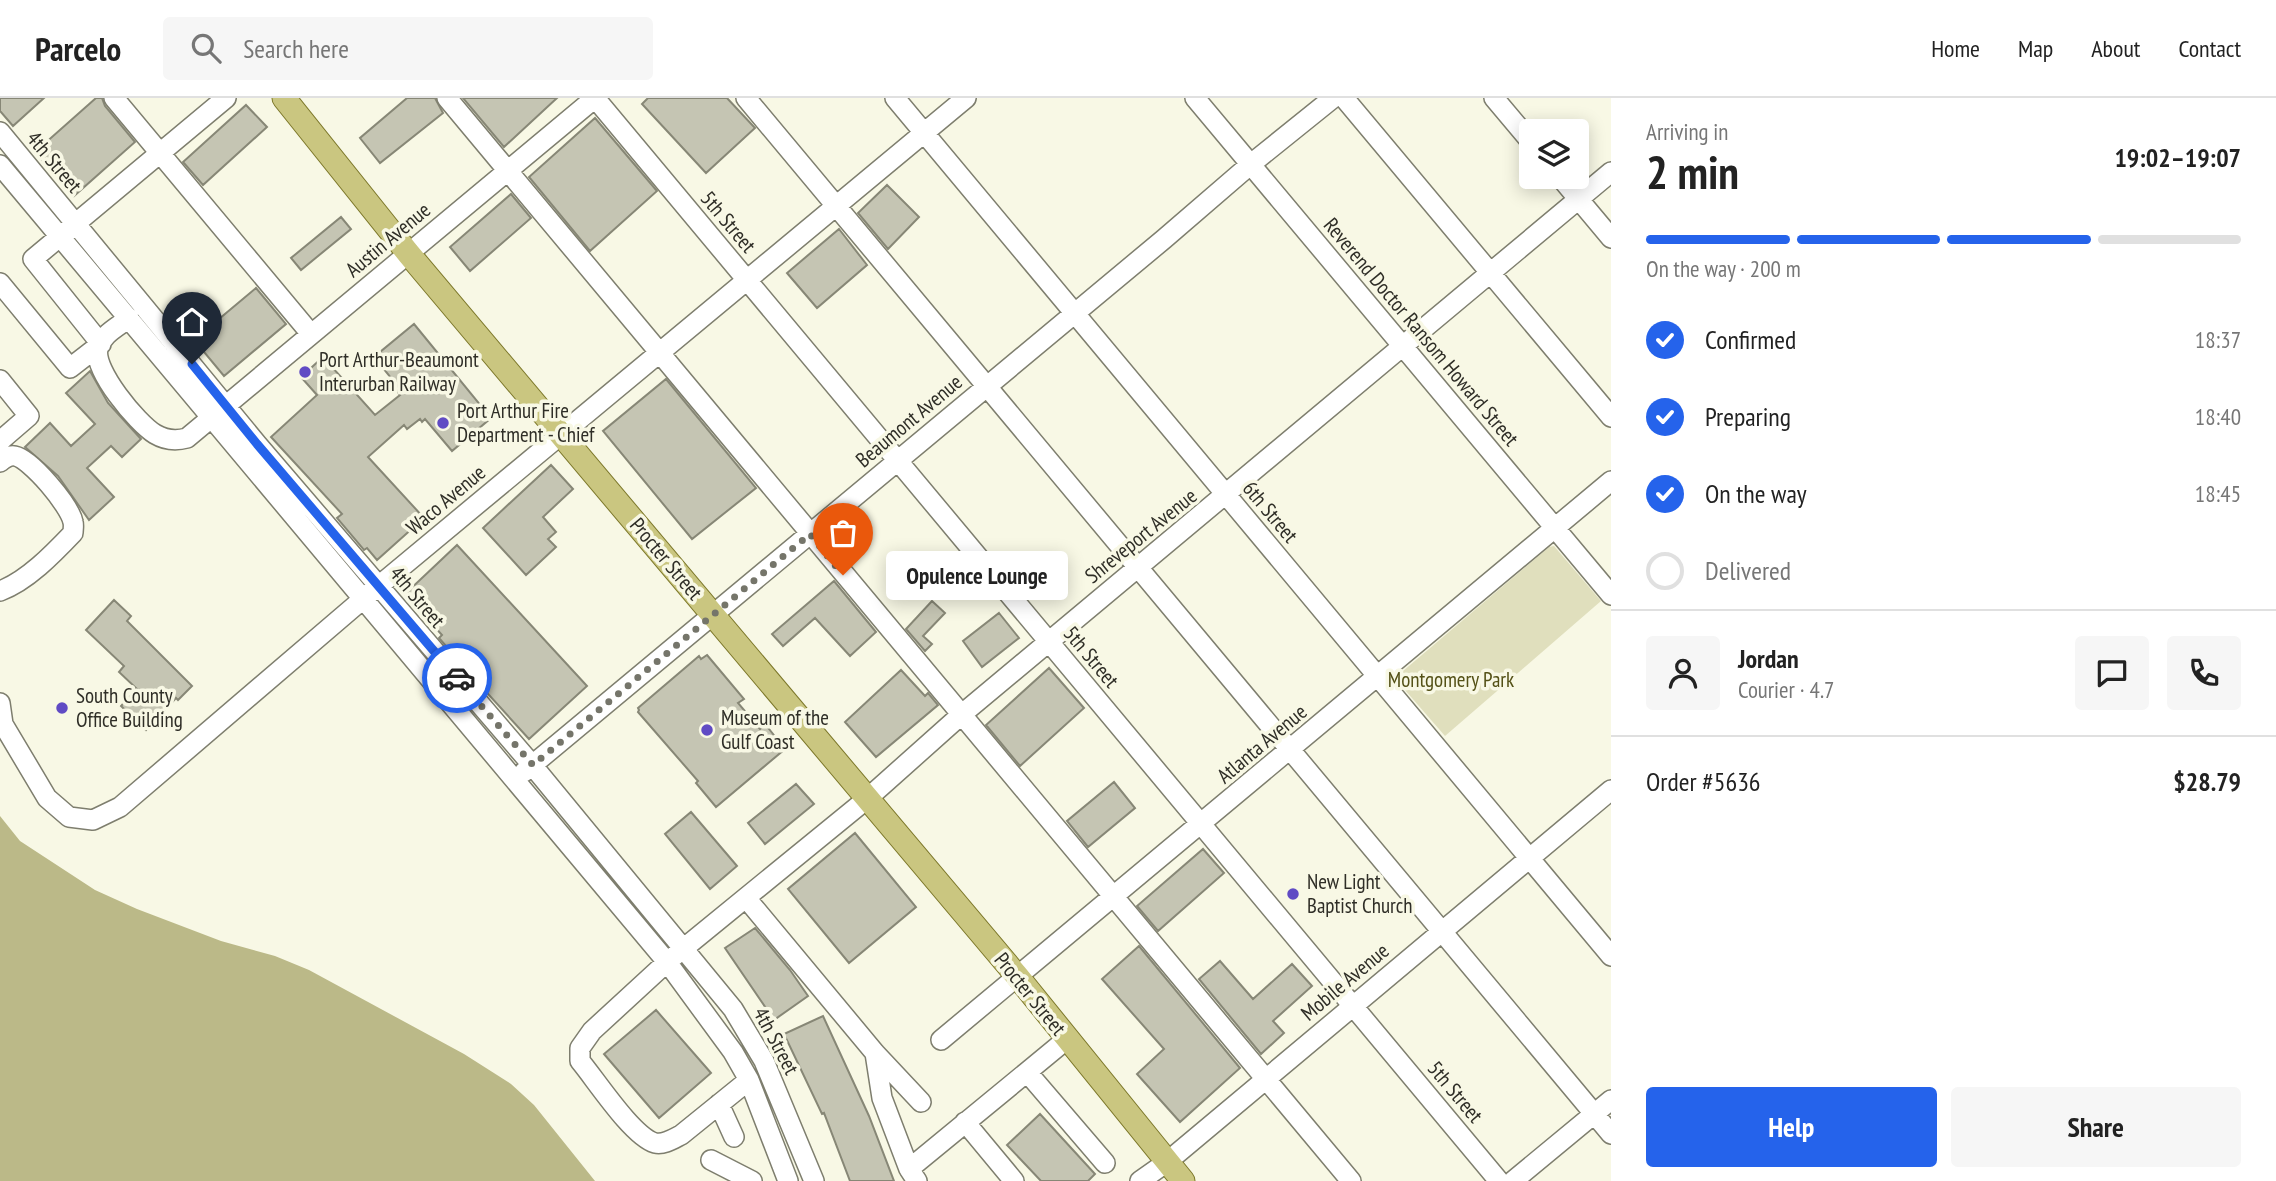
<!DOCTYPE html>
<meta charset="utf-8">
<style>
:root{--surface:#fff;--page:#f6f6f6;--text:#222;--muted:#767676;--line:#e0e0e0;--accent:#2563eb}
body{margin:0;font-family:"PT Sans Narrow",sans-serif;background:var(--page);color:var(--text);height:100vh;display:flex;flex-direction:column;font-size:26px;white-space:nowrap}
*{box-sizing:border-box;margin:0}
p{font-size:23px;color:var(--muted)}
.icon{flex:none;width:38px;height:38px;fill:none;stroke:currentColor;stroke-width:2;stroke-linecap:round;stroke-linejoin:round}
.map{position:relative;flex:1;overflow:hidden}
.drawer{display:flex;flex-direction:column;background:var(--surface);width:665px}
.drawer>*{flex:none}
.fabs{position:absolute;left:1519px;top:21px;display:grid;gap:14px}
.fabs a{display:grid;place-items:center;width:70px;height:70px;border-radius:7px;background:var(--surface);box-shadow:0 4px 18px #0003;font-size:35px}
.pin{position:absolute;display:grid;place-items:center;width:60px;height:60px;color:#fff;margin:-72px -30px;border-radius:50% 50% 50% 0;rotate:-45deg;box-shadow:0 0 7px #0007}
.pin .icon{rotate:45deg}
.courier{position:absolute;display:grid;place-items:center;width:70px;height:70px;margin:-35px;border:5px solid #2563eb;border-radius:50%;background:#fff;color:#222;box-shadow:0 2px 9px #0007}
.bubble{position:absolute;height:49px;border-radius:7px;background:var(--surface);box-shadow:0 4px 18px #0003;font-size:23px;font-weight:700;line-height:49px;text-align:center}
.headline em{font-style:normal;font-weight:700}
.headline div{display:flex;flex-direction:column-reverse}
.headline{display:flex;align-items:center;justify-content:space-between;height:119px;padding:0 35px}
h1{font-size:46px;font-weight:700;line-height:52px}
.bar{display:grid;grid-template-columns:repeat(4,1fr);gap:10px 7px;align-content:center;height:84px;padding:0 35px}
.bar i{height:9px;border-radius:5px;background:var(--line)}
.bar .active{background:var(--accent)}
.bar p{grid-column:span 4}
.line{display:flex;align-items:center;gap:18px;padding:0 35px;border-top:2px solid var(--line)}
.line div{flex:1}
.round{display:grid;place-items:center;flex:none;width:74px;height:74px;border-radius:7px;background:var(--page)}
ol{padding:0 35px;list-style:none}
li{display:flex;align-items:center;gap:21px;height:77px}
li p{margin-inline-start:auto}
li .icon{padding:7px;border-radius:50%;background:var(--accent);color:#fff;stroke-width:4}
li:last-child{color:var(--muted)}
li i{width:38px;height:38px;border:4px solid var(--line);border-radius:50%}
.primary-button{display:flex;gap:14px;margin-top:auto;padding:14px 35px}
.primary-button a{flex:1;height:80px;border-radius:7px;background:var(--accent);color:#fff;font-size:28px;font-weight:700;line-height:80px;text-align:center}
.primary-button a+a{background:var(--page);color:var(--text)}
header{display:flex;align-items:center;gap:42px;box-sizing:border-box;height:98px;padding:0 35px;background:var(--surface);border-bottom:2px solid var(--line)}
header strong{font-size:33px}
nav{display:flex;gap:38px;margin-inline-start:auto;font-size:24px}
.search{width:490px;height:63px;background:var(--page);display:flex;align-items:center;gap:18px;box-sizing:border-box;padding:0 24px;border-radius:7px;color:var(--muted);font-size:26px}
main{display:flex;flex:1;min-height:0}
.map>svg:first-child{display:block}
</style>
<header>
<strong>Parcelo</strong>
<div class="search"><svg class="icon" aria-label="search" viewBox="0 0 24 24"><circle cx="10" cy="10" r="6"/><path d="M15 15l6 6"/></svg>Search here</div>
<nav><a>Home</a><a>Map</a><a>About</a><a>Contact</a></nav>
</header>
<main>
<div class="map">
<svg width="1611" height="1083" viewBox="0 0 1611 1083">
<rect width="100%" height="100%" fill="#f8f8e5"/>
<path fill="#e0dfbd" d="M1554,448L1601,503L1445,638L1398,584L1403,573L1549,449Z"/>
<path fill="#bbb988" d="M0,718L20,743L95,792L137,811L221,843L275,858L309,872L464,956L511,986L534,1007L595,1083H0Z"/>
<path fill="#c5c5b3" stroke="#878776" stroke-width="2" d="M0,0H44L13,28L0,13Z
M96,0H102L105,8L135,44L74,98L35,54Z
M407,0H435L443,15L380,65L360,40Z
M463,0H557L504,49Z
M648,0H727L755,30L706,75L642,6Z
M246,7L267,29L203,87L183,64Z
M595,20L657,93L590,153L529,79Z
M887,87L919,119L888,151L858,115Z
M511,96L531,120L470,173L450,149Z
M341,119L351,131L301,172L291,160Z
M839,131L867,167L817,210L787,175Z
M256,190L286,226L224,278L194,242Z
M414,226L491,320L452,353L425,321L422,324L420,321L407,331L404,327L368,359L424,420L377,462L367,450L364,452L337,420L342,416L271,339L317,297L301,279L323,259L375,317L400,297L397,293L400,291L374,259Z
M90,273L108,305L141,341L122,359L111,348L87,370L114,399L89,422L58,378L25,349L50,325L71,348L95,326L66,295Z
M666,281L756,390L692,441L603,333Z
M551,367L573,391L543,419L556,434L548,441L556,449L526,477L483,430Z
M457,447L587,588L529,641L479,586L439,540L442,537L405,496Z
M834,483L876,534L850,558L815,520L783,548L772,536Z
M114,502L131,518L127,523L192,588L178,602L176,600L146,632L121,608L137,591L119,574L124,568L86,532Z
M932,503L945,515L923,538L932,546L925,553L906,531Z
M999,515L1019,540L982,569L963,543Z
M707,557L744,601L738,605L760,631L765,626L785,651L716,709L696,685L698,683L638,614L639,612L638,610L699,558L701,561Z
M1049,570L1084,610L1020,668L986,627Z
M901,572L925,598L928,595L938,607L876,659L845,624Z
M1114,684L1135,710L1088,749L1067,723Z
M796,686L814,706L765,746L748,725Z
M691,714L737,768L710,791L665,736Z
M855,735L916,809L849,865L788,791Z
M1203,751L1224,775L1158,833L1137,808Z
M755,830L790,872L808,898L774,922L725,850Z
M1139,848L1240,970L1180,1024L1137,976L1164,951L1102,881Z
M1220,863L1253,901L1292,866L1312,888L1273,923L1284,935L1261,956L1199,881Z
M656,912L711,975L659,1020L604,956Z
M823,918L869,1018L894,1083H850L824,1015L822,1016L784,936Z
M1040,1016L1095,1076L1088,1083H1041L1007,1047Z"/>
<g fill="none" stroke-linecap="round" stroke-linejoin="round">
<defs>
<path id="minor" d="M114,0L311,236
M447,0L1351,1083
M595,0L1499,1083
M746,0L1611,1036
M895,0L1611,858
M1195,0L1611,497
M1344,0L1611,319
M1494,0L1531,44
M0,34L257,346L533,668L733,911L764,963L814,1083
M0,67L667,864L733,954L749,982L788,1083
M1560,79L1611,140
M0,185L70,270L101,246L33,161L226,0
M129,220C118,229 102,236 98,251C93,272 137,325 155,336C165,342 176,343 187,340L595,0
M0,282L29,318L0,343
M0,364C5,360 9,357 15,358C31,361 70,408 73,424C74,428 73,431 73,435C53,456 27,483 0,493
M0,605L3,626L47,700L69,719L93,722L120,709L363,501L966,0
M524,674L1164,141L1251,66L1333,0
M746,800L875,955L921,1004
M1067,941L1027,974L1105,1065
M941,942L1611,383
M875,955L882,1000L909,1071
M749,982L681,1037C673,1041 664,1047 655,1045C632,1038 596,982 580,963V950L592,933L667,864L868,700L961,617L1611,74
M719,1006L734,1039
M965,1024L1014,1083
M711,1062L752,1083
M917,1083L909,1071L1027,974
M1140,1083L1167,1064L1611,692
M1513,1083L1611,1002"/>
<path id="major" d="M284,0L408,155L1017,878L1183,1083"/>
</defs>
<use href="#minor" stroke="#7e7e6e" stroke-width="22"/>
<use href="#major" stroke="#7d782a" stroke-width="25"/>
<use href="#minor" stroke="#fff" stroke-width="19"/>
<use href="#major" stroke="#cac680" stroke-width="23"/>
</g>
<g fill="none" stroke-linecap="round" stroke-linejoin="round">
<path stroke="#75756a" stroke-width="7" stroke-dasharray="0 12.6" d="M457,580L533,667L810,436L843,477"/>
<path stroke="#2563eb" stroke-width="9" d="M192,266L257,346L457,580"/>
</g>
<g fill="#604bc4" stroke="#f8f8e5" stroke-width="2.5">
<circle cx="305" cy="274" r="7"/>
<circle cx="443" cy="325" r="7"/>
<circle cx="62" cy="610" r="7"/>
<circle cx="707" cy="632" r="7"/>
<circle cx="1293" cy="796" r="7"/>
</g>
<g text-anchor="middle" stroke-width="7" stroke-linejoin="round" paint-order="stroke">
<g font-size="21" fill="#2f2e27" stroke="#f8f8e5">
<text transform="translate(54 64) rotate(50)" y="7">4th Street</text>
<text transform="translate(728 124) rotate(50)" y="7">5th Street</text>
<text transform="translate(388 142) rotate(-40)" y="7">Austin Avenue</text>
<text transform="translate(1421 234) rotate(50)" y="7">Reverend Doctor Ransom Howard Street</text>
<text transform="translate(909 323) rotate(-40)" y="7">Beaumont Avenue</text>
<text transform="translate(446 402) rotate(-40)" y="7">Waco Avenue</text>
<text transform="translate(1270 414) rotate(50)" y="7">6th Street</text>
<text transform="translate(1141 438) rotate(-39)" y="7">Shreveport Avenue</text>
<text transform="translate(666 461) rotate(50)" y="7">Procter Street</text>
<text transform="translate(417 499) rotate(50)" y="7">4th Street</text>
<text transform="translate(1091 559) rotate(50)" y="7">5th Street</text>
<text transform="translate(1262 646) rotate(-40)" y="7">Atlanta Avenue</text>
<text transform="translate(1345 884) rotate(-40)" y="7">Mobile Avenue</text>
<text transform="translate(1030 896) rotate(51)" y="7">Procter Street</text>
<text transform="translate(776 943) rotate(62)" y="7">4th Street</text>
<text transform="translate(1455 994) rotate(50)" y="7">5th Street</text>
</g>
<g font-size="21" fill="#2f2e27" stroke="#f8f8e5" text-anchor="start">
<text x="319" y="269">Port Arthur-Beaumont<tspan x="319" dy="24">Interurban Railway</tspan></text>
<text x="457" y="320">Port Arthur Fire<tspan x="457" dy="24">Department - Chief</tspan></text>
<text x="76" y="605">South County<tspan x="76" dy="24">Office Building</tspan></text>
<text x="721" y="627">Museum of the<tspan x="721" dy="24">Gulf Coast</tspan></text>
<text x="1307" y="791">New Light<tspan x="1307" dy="24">Baptist Church</tspan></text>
</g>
<g font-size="21" fill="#545117" stroke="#f8f8e5">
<text x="1451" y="589">Montgomery Park</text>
</g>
</g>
</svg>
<div class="fabs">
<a><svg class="icon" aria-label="layers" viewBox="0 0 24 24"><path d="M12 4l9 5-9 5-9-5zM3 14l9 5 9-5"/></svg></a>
</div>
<div class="pin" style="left:843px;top:477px;background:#ea580c"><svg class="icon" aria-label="bag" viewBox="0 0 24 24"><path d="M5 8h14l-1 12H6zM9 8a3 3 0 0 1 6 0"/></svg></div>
<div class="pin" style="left:192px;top:266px;background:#1f2937"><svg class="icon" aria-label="home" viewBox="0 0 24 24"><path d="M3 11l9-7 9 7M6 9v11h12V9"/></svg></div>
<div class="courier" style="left:457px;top:580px"><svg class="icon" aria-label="car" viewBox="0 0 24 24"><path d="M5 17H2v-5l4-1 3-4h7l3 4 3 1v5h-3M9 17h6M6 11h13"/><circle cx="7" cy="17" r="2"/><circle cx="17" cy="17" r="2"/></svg></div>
<div class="bubble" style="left:886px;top:453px;width:182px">Opulence Lounge</div>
</div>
<section class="drawer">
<div class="headline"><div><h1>2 min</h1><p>Arriving in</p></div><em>19:02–19:07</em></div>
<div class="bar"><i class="active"></i><i class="active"></i><i class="active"></i><i></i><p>On the way · 200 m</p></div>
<ol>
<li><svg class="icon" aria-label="check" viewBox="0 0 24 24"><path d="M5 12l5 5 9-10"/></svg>Confirmed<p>18:37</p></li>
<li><svg class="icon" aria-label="check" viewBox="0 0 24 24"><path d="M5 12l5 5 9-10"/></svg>Preparing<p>18:40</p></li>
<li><svg class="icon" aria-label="check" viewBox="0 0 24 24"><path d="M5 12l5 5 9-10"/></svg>On the way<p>18:45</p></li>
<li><i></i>Delivered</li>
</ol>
<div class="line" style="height:126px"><a class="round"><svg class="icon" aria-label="person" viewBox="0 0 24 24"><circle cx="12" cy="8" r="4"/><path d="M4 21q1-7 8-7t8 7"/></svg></a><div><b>Jordan</b><p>Courier · 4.7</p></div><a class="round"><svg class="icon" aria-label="chat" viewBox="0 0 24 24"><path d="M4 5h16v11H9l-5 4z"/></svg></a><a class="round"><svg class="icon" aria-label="phone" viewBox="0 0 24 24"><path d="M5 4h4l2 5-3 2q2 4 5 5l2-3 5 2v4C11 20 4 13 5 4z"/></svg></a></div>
<div class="line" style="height:91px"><div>Order #5636</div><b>$28.79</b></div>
<div class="primary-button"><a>Help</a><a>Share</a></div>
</section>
</main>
